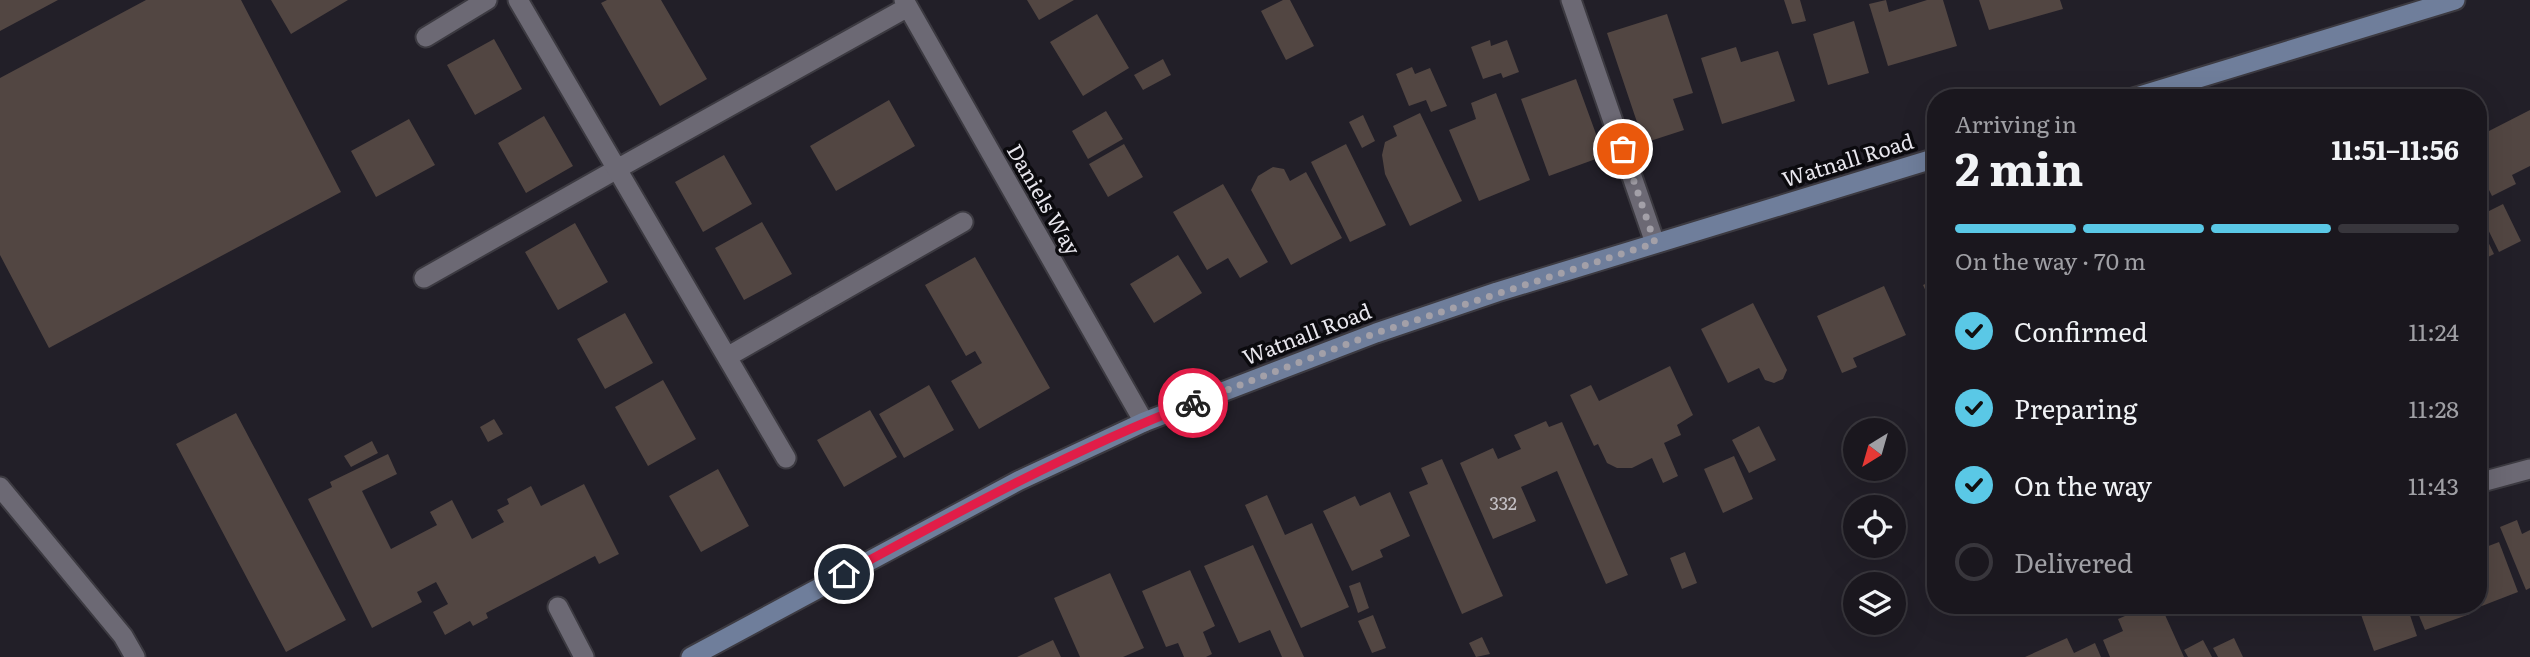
<!DOCTYPE html>
<meta charset="utf-8">
<style>
:root{--surface:#1a171e;--page:#27242b;--text:#f1f3f6;--muted:#9f9fa4;--line:#38363c;--accent:#5ac8e6}
body{margin:0;font-family:Literata,serif;background:var(--page);color:var(--text);height:100vh;display:flex;flex-direction:column;font-size:26px;white-space:nowrap}
*{box-sizing:border-box;margin:0}
p{font-size:23px;color:var(--muted)}
.icon{flex:none;width:38px;height:38px;fill:none;stroke:currentColor;stroke-width:2;stroke-linecap:round;stroke-linejoin:round}
.map{position:relative;flex:1;overflow:hidden}
.sheet{position:absolute;left:1927px;top:89px;width:560px;height:525px;display:flex;flex-direction:column;background:var(--surface);border-radius:28px;box-shadow:0 7px 28px #0002,0 0 0 2px var(--line)}
.sheet>*{flex:none}
.needle{width:46px;rotate:217deg}
.buttons{position:absolute;left:1843px;top:418px;display:grid;gap:14px}
.buttons a{display:grid;place-items:center;width:63px;height:63px;border-radius:50%;background:var(--surface);box-shadow:0 7px 28px #0002,0 0 0 2px var(--line);font-size:35px}
.pin{position:absolute;display:grid;place-items:center;width:60px;height:60px;color:#fff;margin:-30px;border:4px solid #fff;border-radius:50%;box-shadow:0 2px 7px #0007}
.courier{position:absolute;display:grid;place-items:center;width:70px;height:70px;margin:-35px;border:5px solid #e11d48;border-radius:50%;background:#fff;color:#222;box-shadow:0 2px 9px #0007}
.overview em{font-style:normal;font-weight:700}
.overview div{display:flex;flex-direction:column-reverse}
.overview{display:flex;align-items:center;justify-content:space-between;height:119px;padding:0 28px}
h1{font-size:46px;font-weight:700;line-height:52px}
.bar{display:grid;grid-template-columns:repeat(4,1fr);gap:10px 7px;align-content:center;height:84px;padding:0 28px}
.bar i{height:9px;border-radius:5px;background:var(--line)}
.bar .current{background:var(--accent)}
.bar p{grid-column:span 4}
ol{padding:0 28px;list-style:none}
li{display:flex;align-items:center;gap:21px;height:77px}
li p{margin-inline-start:auto}
li .icon{padding:7px;border-radius:50%;background:var(--accent);color:#111;stroke-width:4}
li:last-child{color:var(--muted)}
li i{width:38px;height:38px;border:4px solid var(--line);border-radius:50%}
.map>svg:first-child{display:block}
</style>
<div class="map">
<svg width="2530" height="657" viewBox="0 0 2530 657">
<rect width="100%" height="100%" fill="#221f28"/>
<path fill="#524642" d="M0,0H58L0,31Z
M146,0H241L341,192L49,348L0,255V78Z
M271,0H348L291,34Z
M607,0H661L707,79L660,106L601,3Z
M1027,0H1074L1039,20Z
M1283,0H1290L1314,46L1286,60L1261,11Z
M1784,0H1800L1806,21L1792,24Z
M1886,0L1889,12L1927,0H1943L1957,46L1888,66L1869,4Z
M1979,0H2060L2063,9L1989,30Z
M1097,14L1129,68L1083,96L1050,42Z
M1667,14L1693,93L1673,99L1684,130L1644,143L1607,33Z
M1854,21L1869,73L1828,85L1813,34Z
M494,39L522,89L475,115L447,65Z
M1490,40L1491,46L1507,40L1519,72L1503,78L1501,73L1483,79L1471,47Z
M1736,47L1741,62L1778,51L1795,101L1722,124L1701,58Z
M1163,59L1171,75L1143,90L1134,75Z
M1412,67L1415,74L1430,68L1447,106L1431,112L1426,100L1409,106L1396,74Z
M1576,79L1604,156L1549,176L1521,99Z
M1496,93L1530,180L1479,201L1449,130L1476,119L1471,103Z
M889,100L915,146L836,191L810,146Z
M2530,110V166L2512,175L2516,184L2492,196L2478,168V125L2483,123L2487,132Z
M1106,111L1123,139L1088,159L1072,131Z
M1420,113L1462,201L1410,226L1385,174L1382,155L1385,142L1397,136L1393,126Z
M1363,115L1375,141L1362,148L1349,122Z
M544,116L573,166L526,193L498,143Z
M409,119L435,165L376,197L351,151Z
M1124,144L1143,177L1108,197L1089,164Z
M1346,144L1386,225L1350,242L1311,162Z
M724,155L752,204L703,232L675,182Z
M1273,167L1284,169L1290,181L1306,172L1342,238L1291,265L1251,190L1258,176Z
M1223,184L1268,262L1240,278L1228,258L1207,270L1173,212Z
M2503,204L2521,241L2499,252L2481,215Z
M2478,221L2494,254L2478,262Z
M762,222L792,274L744,300L715,248Z
M575,223L608,282L558,310L525,252Z
M1178,255L1202,293L1154,323L1130,284Z
M975,257L1050,388L979,429L951,381L982,363L975,351L966,356L925,285Z
M1936,279V313L1923,285Z
M1884,286L1906,335L1853,358L1857,367L1842,373L1817,316Z
M1753,303L1787,370L1783,379L1774,383L1765,380L1759,368L1728,383L1701,329Z
M625,313L653,363L605,389L577,339Z
M1670,366L1693,415L1677,425L1681,435L1664,443L1678,476L1663,483L1652,458L1632,468H1617L1607,463L1598,444L1594,446L1570,395L1591,385L1599,401Z
M663,380L696,439L648,466L615,407Z
M929,385L954,430L904,458L879,414Z
M870,410L897,457L844,487L817,440Z
M236,413L346,620L286,652L176,444Z
M494,419L503,434L488,442L480,427Z
M1546,421L1549,427L1562,422L1628,575L1606,584L1557,471L1521,487L1536,521L1493,539L1460,463L1493,448L1498,459L1521,449L1514,435Z
M1759,426L1776,460L1749,473L1732,440Z
M372,441L378,453L351,467L344,456Z
M388,454L397,474L362,491L391,549L437,525L430,512L452,500L472,539L504,522L497,510L509,504L507,499L531,486L541,506L584,484L619,554L599,564L595,556L486,613L488,618L473,626L470,621L445,635L433,612L448,604L436,582L417,592L422,602L372,628L308,499L332,487L330,482Z
M1734,456L1753,499L1723,513L1704,469Z
M1442,459L1503,596L1462,614L1409,492L1428,484L1421,468Z
M718,469L749,526L701,552L669,496Z
M1390,492L1410,536L1380,550L1383,557L1352,571L1323,511L1355,496L1360,506Z
M1267,495L1285,535L1312,523L1349,607L1301,628L1245,505Z
M2517,520L2522,534L2530,530V588L2526,590L2500,527Z
M2499,542L2518,592L2474,609L2473,606H2478V550Z
M1253,545L1304,657H1282L1270,630L1239,643L1204,566Z
M1685,552L1697,583L1682,589L1670,558Z
M1190,570L1215,626L1203,632L1212,654L1206,657H1184L1178,643L1166,647L1142,591Z
M1110,573L1144,648L1123,657H1080L1054,598Z
M1360,582L1369,608L1358,613L1349,586Z
M2148,606H2161L2184,657H2110L2103,640L2123,631L2118,619Z
M2358,606H2407L2417,636L2374,651Z
M2415,606H2467L2470,614L2425,630Z
M1373,615L1386,648L1372,653L1358,621Z
M1482,637L1490,654L1476,657L1469,643Z
M2067,638L2074,653L2095,643L2101,657H2025Z
M2234,638L2243,657H2218L2213,648Z
M1053,640L1061,657H1017Z
M2203,640L2212,657H2188L2184,650Z"/>
<g fill="none" stroke-linecap="round" stroke-linejoin="round">
<defs>
<path id="service" d="M1571,0L1655,243
M424,278L617,169
M816,306L963,222
M2478,483L2530,469
M0,487L123,636L135,657
M558,607L584,657"/>
<path id="minor" d="M518,0L786,458
M904,0L1144,422
M426,37L487,0
M617,169L908,7
M727,357L816,306"/>
<path id="secondary" d="M2133,98L2455,0
M691,657L1018,481L1144,422L1376,333L1497,292L1936,158"/>
</defs>
<use href="#service" stroke="#3c3a41" stroke-width="23"/>
<use href="#minor" stroke="#3c3a41" stroke-width="23"/>
<use href="#secondary" stroke="#3c3a41" stroke-width="23"/>
<use href="#service" stroke="#6c6974" stroke-width="19"/>
<use href="#minor" stroke="#6c6974" stroke-width="19"/>
<use href="#secondary" stroke="#6f7e9b" stroke-width="19"/>
</g>
<g fill="none" stroke-linecap="round" stroke-linejoin="round">
<path stroke="#a3a0a8" stroke-width="7" stroke-dasharray="0 12.6" d="M1193,403L1376,333L1655,243L1623,149"/>
<path stroke="#e11d48" stroke-width="9" d="M844,574C958,512 1072,450 1193,403"/>
</g>
<g text-anchor="middle" stroke-width="7" stroke-linejoin="round" paint-order="stroke">
<g font-size="18" fill="#c2bec2">
<text x="1503" y="510">332</text>
</g>
<g font-size="21" fill="#e8e6ed" stroke="#0b0a0e">
<text transform="translate(1848 161) rotate(-17)" y="7">Watnall Road</text>
<text transform="translate(1043 200) rotate(60)" y="7">Daniels Way</text>
<text transform="translate(1307 335) rotate(-21)" y="7">Watnall Road</text>
</g>
</g>
</svg>
<div class="buttons">
<a><svg class="needle" viewBox="-14 -14 28 28"><path d="M0-13l5 13h-10z" fill="#e53935"/><path d="M0 13l5-13h-10z" fill="#9f9fa4"/></svg></a>
<a><svg class="icon" aria-label="locate" viewBox="0 0 24 24"><circle cx="12" cy="12" r="6"/><path d="M12 2v4M12 18v4M2 12h4M18 12h4"/></svg></a>
<a><svg class="icon" aria-label="layers" viewBox="0 0 24 24"><path d="M12 4l9 5-9 5-9-5zM3 14l9 5 9-5"/></svg></a>
</div>
<div class="pin" style="left:1623px;top:149px;background:#ea580c"><svg class="icon" aria-label="bag" viewBox="0 0 24 24"><path d="M5 8h14l-1 12H6zM9 8a3 3 0 0 1 6 0"/></svg></div>
<div class="pin" style="left:844px;top:574px;background:#1f2937"><svg class="icon" aria-label="home" viewBox="0 0 24 24"><path d="M3 11l9-7 9 7M6 9v11h12V9"/></svg></div>
<div class="courier" style="left:1193px;top:403px"><svg class="icon" aria-label="bike" viewBox="0 0 24 24"><circle cx="6" cy="16" r="4"/><circle cx="18" cy="16" r="4"/><path d="M6 16l4-8h5l3 8M10 8l3 8H6M13 5h3"/></svg></div>
<section class="sheet">
<div class="overview"><div><h1>2 min</h1><p>Arriving in</p></div><em>11:51–11:56</em></div>
<div class="bar"><i class="current"></i><i class="current"></i><i class="current"></i><i></i><p>On the way · 70 m</p></div>
<ol>
<li><svg class="icon" aria-label="check" viewBox="0 0 24 24"><path d="M5 12l5 5 9-10"/></svg>Confirmed<p>11:24</p></li>
<li><svg class="icon" aria-label="check" viewBox="0 0 24 24"><path d="M5 12l5 5 9-10"/></svg>Preparing<p>11:28</p></li>
<li><svg class="icon" aria-label="check" viewBox="0 0 24 24"><path d="M5 12l5 5 9-10"/></svg>On the way<p>11:43</p></li>
<li><i></i>Delivered</li>
</ol>
</section>
</div>
